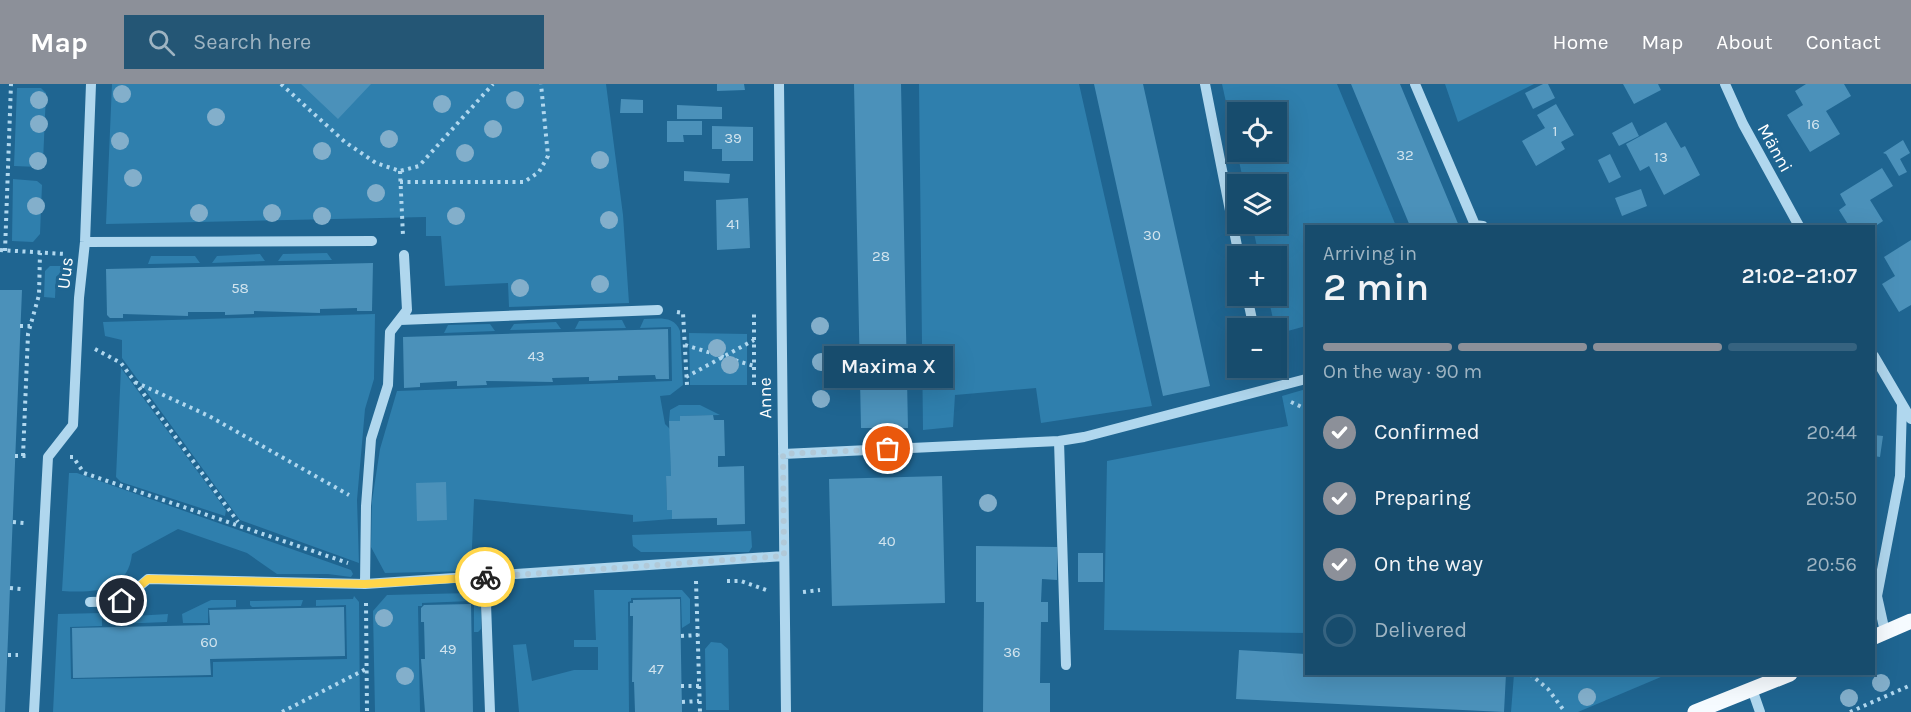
<!DOCTYPE html>
<meta charset="utf-8">
<style>
:root{--surface:#174c6d;--page:#245675;--text:#f1f3f6;--muted:#9eb4c2;--line:#366380;--accent:#8c9099}
body{margin:0;font-family:Karla,sans-serif;background:var(--page);color:var(--text);height:100vh;display:flex;flex-direction:column;font-size:22px;white-space:nowrap}
*{box-sizing:border-box;margin:0}
p{font-size:20px;color:var(--muted)}
.icon{flex:none;width:33px;height:33px;fill:none;stroke:currentColor;stroke-width:2;stroke-linecap:round;stroke-linejoin:round}
.map{position:relative;flex:1;overflow:hidden}
.details{position:absolute;left:1305px;top:141px;width:570px;height:450px;display:flex;flex-direction:column;background:var(--surface);border-radius:0px;box-shadow:0 6px 24px #0002,0 0 0 2px var(--line)}
.details>*{flex:none}
.buttons{position:absolute;left:1227px;top:18px;display:grid;gap:12px}
.buttons a{display:grid;place-items:center;width:60px;height:60px;border-radius:0px;background:var(--surface);box-shadow:0 6px 24px #0002,0 0 0 2px var(--line);font-size:30px}
.pin{position:absolute;display:grid;place-items:center;width:51px;height:51px;color:#fff;margin:-26px;border:3px solid #fff;border-radius:50%;box-shadow:0 2px 6px #0007}
.courier{position:absolute;display:grid;place-items:center;width:60px;height:60px;margin:-30px;border:4px solid #ffd54a;border-radius:50%;background:#fff;color:#222;box-shadow:0 2px 8px #0007}
.bubble{position:absolute;height:42px;border-radius:0px;background:var(--surface);box-shadow:0 6px 24px #0002,0 0 0 2px var(--line);font-size:20px;font-weight:600;line-height:42px;text-align:center}
.head em{font-style:normal;font-weight:600}
.head div{display:flex;flex-direction:column-reverse}
.head{display:flex;align-items:center;justify-content:space-between;height:102px;padding:0 18px}
h1{font-size:39px;font-weight:600;line-height:45px}
.bar{display:grid;grid-template-columns:repeat(4,1fr);gap:9px 6px;align-content:center;height:72px;padding:0 18px}
.bar i{height:8px;border-radius:4px;background:var(--line)}
.bar .on{background:var(--accent)}
.bar p{grid-column:span 4}
ol{padding:0 18px;list-style:none}
li{display:flex;align-items:center;gap:18px;height:66px}
li p{margin-inline-start:auto}
li .icon{padding:6px;border-radius:50%;background:var(--accent);color:#fff;stroke-width:4}
li:last-child{color:var(--muted)}
li i{width:33px;height:33px;border:3px solid var(--line);border-radius:50%}
header{display:flex;align-items:center;gap:36px;box-sizing:border-box;height:84px;padding:0 30px;background:var(--accent);color:#fff}
header strong{font-size:28px}
nav{display:flex;gap:33px;margin-inline-start:auto;font-size:21px}
.search{width:420px;height:54px;background:var(--page);display:flex;align-items:center;gap:15px;box-sizing:border-box;padding:0 21px;border-radius:0px;color:var(--muted);font-size:22px}
.map>svg:first-child{display:block}
</style>
<header>
<strong>Map</strong>
<div class="search"><svg class="icon" aria-label="search" viewBox="0 0 24 24"><circle cx="10" cy="10" r="6"/><path d="M15 15l6 6"/></svg>Search here</div>
<nav><a>Home</a><a>Map</a><a>About</a><a>Contact</a></nav>
</header>
<div class="map">
<svg width="1911" height="628" viewBox="0 0 1911 628">
<rect width="100%" height="100%" fill="#1f6591"/>
<path fill="#2f7fad" fill-rule="evenodd" d="M112,0H606L623,131L629,219L509,223L508,199L445,202L441,152H426V133L106,140Z
M919,0H1079L1152,322L1041,339L1036,304L955,311L953,343L923,346Z
M1222,0H1337L1396,142H1306V242L1284,248L1273,235L1268,212H1276V172H1259L1252,140H1276V100H1244ZM1238,28H1276V68H1238Z
M1445,0H1534L1458,38Z
M17,4H41L46,9L43,78L38,83L14,82Z
M13,95L37,97L42,101L40,150L33,158L12,157Z
M327,169L332,176L278,177L283,170Z
M260,170L265,177L212,179L217,172Z
M151,172H195L200,179L148,180Z
M50,182H67L56,193L55,214L44,213L45,187Z
M375,230L374,295L365,325L357,416L359,479L240,436L122,274V256L105,252L103,238Z
M644,235C658,235 674,231 680,247L683,301L670,311L660,312L665,340L670,345L671,392L666,393L667,425L672,426V435L633,438V431L474,415L471,487L385,489L371,463L372,417L380,365L397,307L672,297L671,243L640,244Z
M622,236L626,244L575,245L579,237Z
M556,238L561,245L510,246L514,240Z
M490,240L495,247L444,249L448,241Z
M689,249L747,250V301H690Z
M121,284L226,426L225,432L121,398L116,393Z
M1306,305V549L1104,546L1107,377L1288,342L1282,312Z
M679,321H700L720,331L681,332L680,337H669L670,326Z
M69,389H77L351,486L353,490L351,493L328,490H277L247,469L178,445L132,470C128,508 93,509 62,507Z
M751,447L752,463L749,468H641L633,462L632,451Z
M594,506H682L690,515V539L682,544L681,513L631,514V517L628,518L629,628H519L513,561L526,560L532,597L574,586H598V563H574V556H596Z
M470,509L475,511L481,521V545L478,548H474V520L471,517L422,519V522H418L420,628H375L373,527L387,511Z
M354,512L359,518L360,628H53L58,530L102,529V542L70,543L71,595L213,593V578L347,575L346,521L316,522V516L353,515Z
M211,516H236V523L208,524V539H183L182,530Z
M303,516L301,522L252,523L250,521V517Z
M168,530L167,538L117,540V533Z
M711,558L721,559L728,565L729,626H706L705,565Z
M1514,590H1668L1578,628H1511Z"/>
<path fill="#4b91ba" d="M301,0H371L338,35Z
M717,0H744L745,6L717,7Z
M854,0H901L908,344H861Z
M1094,0H1143L1210,302L1163,312Z
M1351,0H1400L1459,142H1410Z
M1543,0H1548L1555,14L1533,25L1525,9Z
M1623,0H1658L1661,6L1634,20Z
M1806,0H1844L1851,12L1826,27L1840,50L1810,68L1787,31L1803,21L1795,7Z
M621,15L643,16V29H620Z
M1556,20L1574,51L1561,58L1565,65L1536,82L1522,57L1545,44L1537,31Z
M677,21L722,23V35H677Z
M667,37H702V51H683L684,58H667Z
M1632,38L1639,52L1619,62L1612,49Z
M1666,38L1681,64L1685,62L1700,91L1664,111L1649,82L1640,87L1626,60Z
M712,42L753,43V77H722V65H712Z
M1903,56L1910,69L1900,75L1907,88L1899,92L1886,70L1883,69Z
M1610,70L1621,93L1609,99L1598,76Z
M1882,84L1893,102L1870,116L1883,137L1874,143L1849,142L1839,126L1846,121L1840,110Z
M684,87L730,90L729,99L684,97Z
M1641,105L1647,122L1622,132L1615,114Z
M748,114L750,164L717,166L716,116Z
M1911,156V221L1899,228L1882,200L1895,192L1884,173Z
M373,179L372,227H357V224L320,225V229L254,227V230L225,231V228H188V232L123,230V234H110L107,231L106,185Z
M0,206H22L5,628H0Z
M668,245L669,295H656L655,291L618,292V296L589,297V293L552,294L553,298L486,297L487,301L457,302V297L420,299V303L404,304L403,253Z
M713,331L714,336H724L725,372H718V383L744,382L745,440L717,441V434L672,435V426H667L666,392H671L669,337H680V332Z
M1874,351L1883,352L1880,373L1874,372Z
M942,392L945,519L832,522L829,395Z
M446,398L447,436L417,437L416,399Z
M976,462L1057,463V496L1042,495L1041,518H1048V538H1041L1040,599H1050V628H983L984,518H976Z
M1078,469H1103V498H1078Z
M680,515L682,628H635L634,598H632L633,532H630V519H633V516Z
M471,520L473,628H425L421,575H425L424,538H421V524L424,521Z
M344,523L345,572L210,575L211,591L73,594L72,544L210,541L209,526Z
M1239,566L1306,570V590H1506L1504,628L1236,615Z"/>
<g fill="none" stroke-linecap="round" stroke-linejoin="round">
<path stroke="#b0d7ee" stroke-width="4" stroke-dasharray="3 4.5" stroke-linecap="butt" d="M281,0L345,58L376,79L400,87L419,82L493,0
M400,87L403,152
M400,98H524L539,88L548,72L541,0
M0,166L65,170
M5,167L11,0
M677,228L683,229L687,301
M20,242H30
M685,261L754,282
M95,265L121,279L238,438
M686,293L754,256
M135,298L209,332L349,411
M754,301V230
M1291,318L1306,325
M15,372H30
M23,372L28,250L39,211L40,169
M70,373H73L84,389L348,479
M13,438L24,439
M696,497L700,628
M727,497H741L766,506
M10,504L21,505
M803,508L820,506
M366,519L367,628
M681,552L698,551
M8,571H18
M1530,590L1548,605L1565,628
M681,602H699
M682,618L699,617
M282,628L366,585
M1850,628L1911,601"/>
<path stroke="#b0d7ee" stroke-width="10" d="M779,0L786,628
M1205,0L1239,172
M1415,0L1475,141L1483,142
M1725,0L1743,40L1799,142
M85,158L372,157
M1247,212L1253,240
M400,236L658,226
M1874,272L1911,335
M1059,357L1066,581
M783,370L1059,357L1084,353L1306,295
M485,493L490,628
M365,500L366,422L371,355L388,301L390,248L407,226L404,171
M90,518L122,517L148,495L365,500L784,472
M1885,548L1877,512L1900,392L1902,320
M1752,605L1760,628
M34,628L48,373L73,341L79,214L85,158L91,0"/>
<path stroke="#f6fbff" stroke-width="15" d="M1874,553L1911,537
M1695,628L1790,590"/>
</g>
<g fill="#83afcb">
<circle cx="122" cy="10" r="9"/>
<circle cx="39" cy="16" r="9"/>
<circle cx="515" cy="16" r="9"/>
<circle cx="442" cy="20" r="9"/>
<circle cx="216" cy="33" r="9"/>
<circle cx="39" cy="40" r="9"/>
<circle cx="493" cy="45" r="9"/>
<circle cx="389" cy="55" r="9"/>
<circle cx="120" cy="57" r="9"/>
<circle cx="322" cy="67" r="9"/>
<circle cx="465" cy="69" r="9"/>
<circle cx="600" cy="76" r="9"/>
<circle cx="38" cy="77" r="9"/>
<circle cx="133" cy="94" r="9"/>
<circle cx="376" cy="109" r="9"/>
<circle cx="36" cy="122" r="9"/>
<circle cx="199" cy="129" r="9"/>
<circle cx="272" cy="129" r="9"/>
<circle cx="322" cy="132" r="9"/>
<circle cx="456" cy="132" r="9"/>
<circle cx="609" cy="136" r="9"/>
<circle cx="600" cy="200" r="9"/>
<circle cx="520" cy="204" r="9"/>
<circle cx="820" cy="242" r="9"/>
<circle cx="717" cy="264" r="9"/>
<circle cx="821" cy="278" r="9"/>
<circle cx="730" cy="281" r="9"/>
<circle cx="821" cy="315" r="9"/>
<circle cx="988" cy="419" r="9"/>
<circle cx="384" cy="534" r="9"/>
<circle cx="405" cy="592" r="9"/>
<circle cx="1881" cy="599" r="9"/>
<circle cx="1587" cy="613" r="9"/>
<circle cx="1849" cy="614" r="9"/>
</g>
<g fill="none" stroke-linecap="round" stroke-linejoin="round">
<path stroke="#b1c9d8" stroke-width="6" stroke-dasharray="0 10.8" d="M485,493L784,472L783,370L888,365"/>
<path stroke="#ffd54a" stroke-width="8" d="M122,517L148,495L365,500L485,493"/>
</g>
<g text-anchor="middle" stroke-width="6" stroke-linejoin="round" paint-order="stroke">
<g font-size="15" fill="#d2e4ee">
<text x="1813" y="45">16</text>
<text x="1555" y="52">1</text>
<text x="733" y="59">39</text>
<text x="1405" y="76">32</text>
<text x="1661" y="78">13</text>
<text x="733" y="145">41</text>
<text x="1152" y="156">30</text>
<text x="881" y="177">28</text>
<text x="240" y="209">58</text>
<text x="536" y="277">43</text>
<text x="887" y="462">40</text>
<text x="209" y="563">60</text>
<text x="448" y="570">49</text>
<text x="1012" y="573">36</text>
<text x="656" y="590">47</text>
</g>
<g font-size="18" fill="#fff" stroke="#1f6591">
<text transform="translate(1775 64) rotate(61)" y="6">Männi</text>
<text transform="translate(65 189) rotate(-83)" y="6">Uus</text>
<text transform="translate(765 314) rotate(-91)" y="6">Anne</text>
</g>
</g>
</svg>
<div class="buttons">
<a><svg class="icon" aria-label="locate" viewBox="0 0 24 24"><circle cx="12" cy="12" r="6"/><path d="M12 2v4M12 18v4M2 12h4M18 12h4"/></svg></a>
<a><svg class="icon" aria-label="layers" viewBox="0 0 24 24"><path d="M12 4l9 5-9 5-9-5zM3 14l9 5 9-5"/></svg></a>
<a>+</a>
<a>−</a>
</div>
<div class="pin" style="left:888px;top:365px;background:#ea580c"><svg class="icon" aria-label="bag" viewBox="0 0 24 24"><path d="M5 8h14l-1 12H6zM9 8a3 3 0 0 1 6 0"/></svg></div>
<div class="pin" style="left:122px;top:517px;background:#1f2937"><svg class="icon" aria-label="home" viewBox="0 0 24 24"><path d="M3 11l9-7 9 7M6 9v11h12V9"/></svg></div>
<div class="courier" style="left:485px;top:493px"><svg class="icon" aria-label="bike" viewBox="0 0 24 24"><circle cx="6" cy="16" r="4"/><circle cx="18" cy="16" r="4"/><path d="M6 16l4-8h5l3 8M10 8l3 8H6M13 5h3"/></svg></div>
<div class="bubble" style="left:824px;top:262px;width:129px">Maxima X</div>
<section class="details">
<div class="head"><div><h1>2 min</h1><p>Arriving in</p></div><em>21:02–21:07</em></div>
<div class="bar"><i class="on"></i><i class="on"></i><i class="on"></i><i></i><p>On the way · 90 m</p></div>
<ol>
<li><svg class="icon" aria-label="check" viewBox="0 0 24 24"><path d="M5 12l5 5 9-10"/></svg>Confirmed<p>20:44</p></li>
<li><svg class="icon" aria-label="check" viewBox="0 0 24 24"><path d="M5 12l5 5 9-10"/></svg>Preparing<p>20:50</p></li>
<li><svg class="icon" aria-label="check" viewBox="0 0 24 24"><path d="M5 12l5 5 9-10"/></svg>On the way<p>20:56</p></li>
<li><i></i>Delivered</li>
</ol>
</section>
</div>
